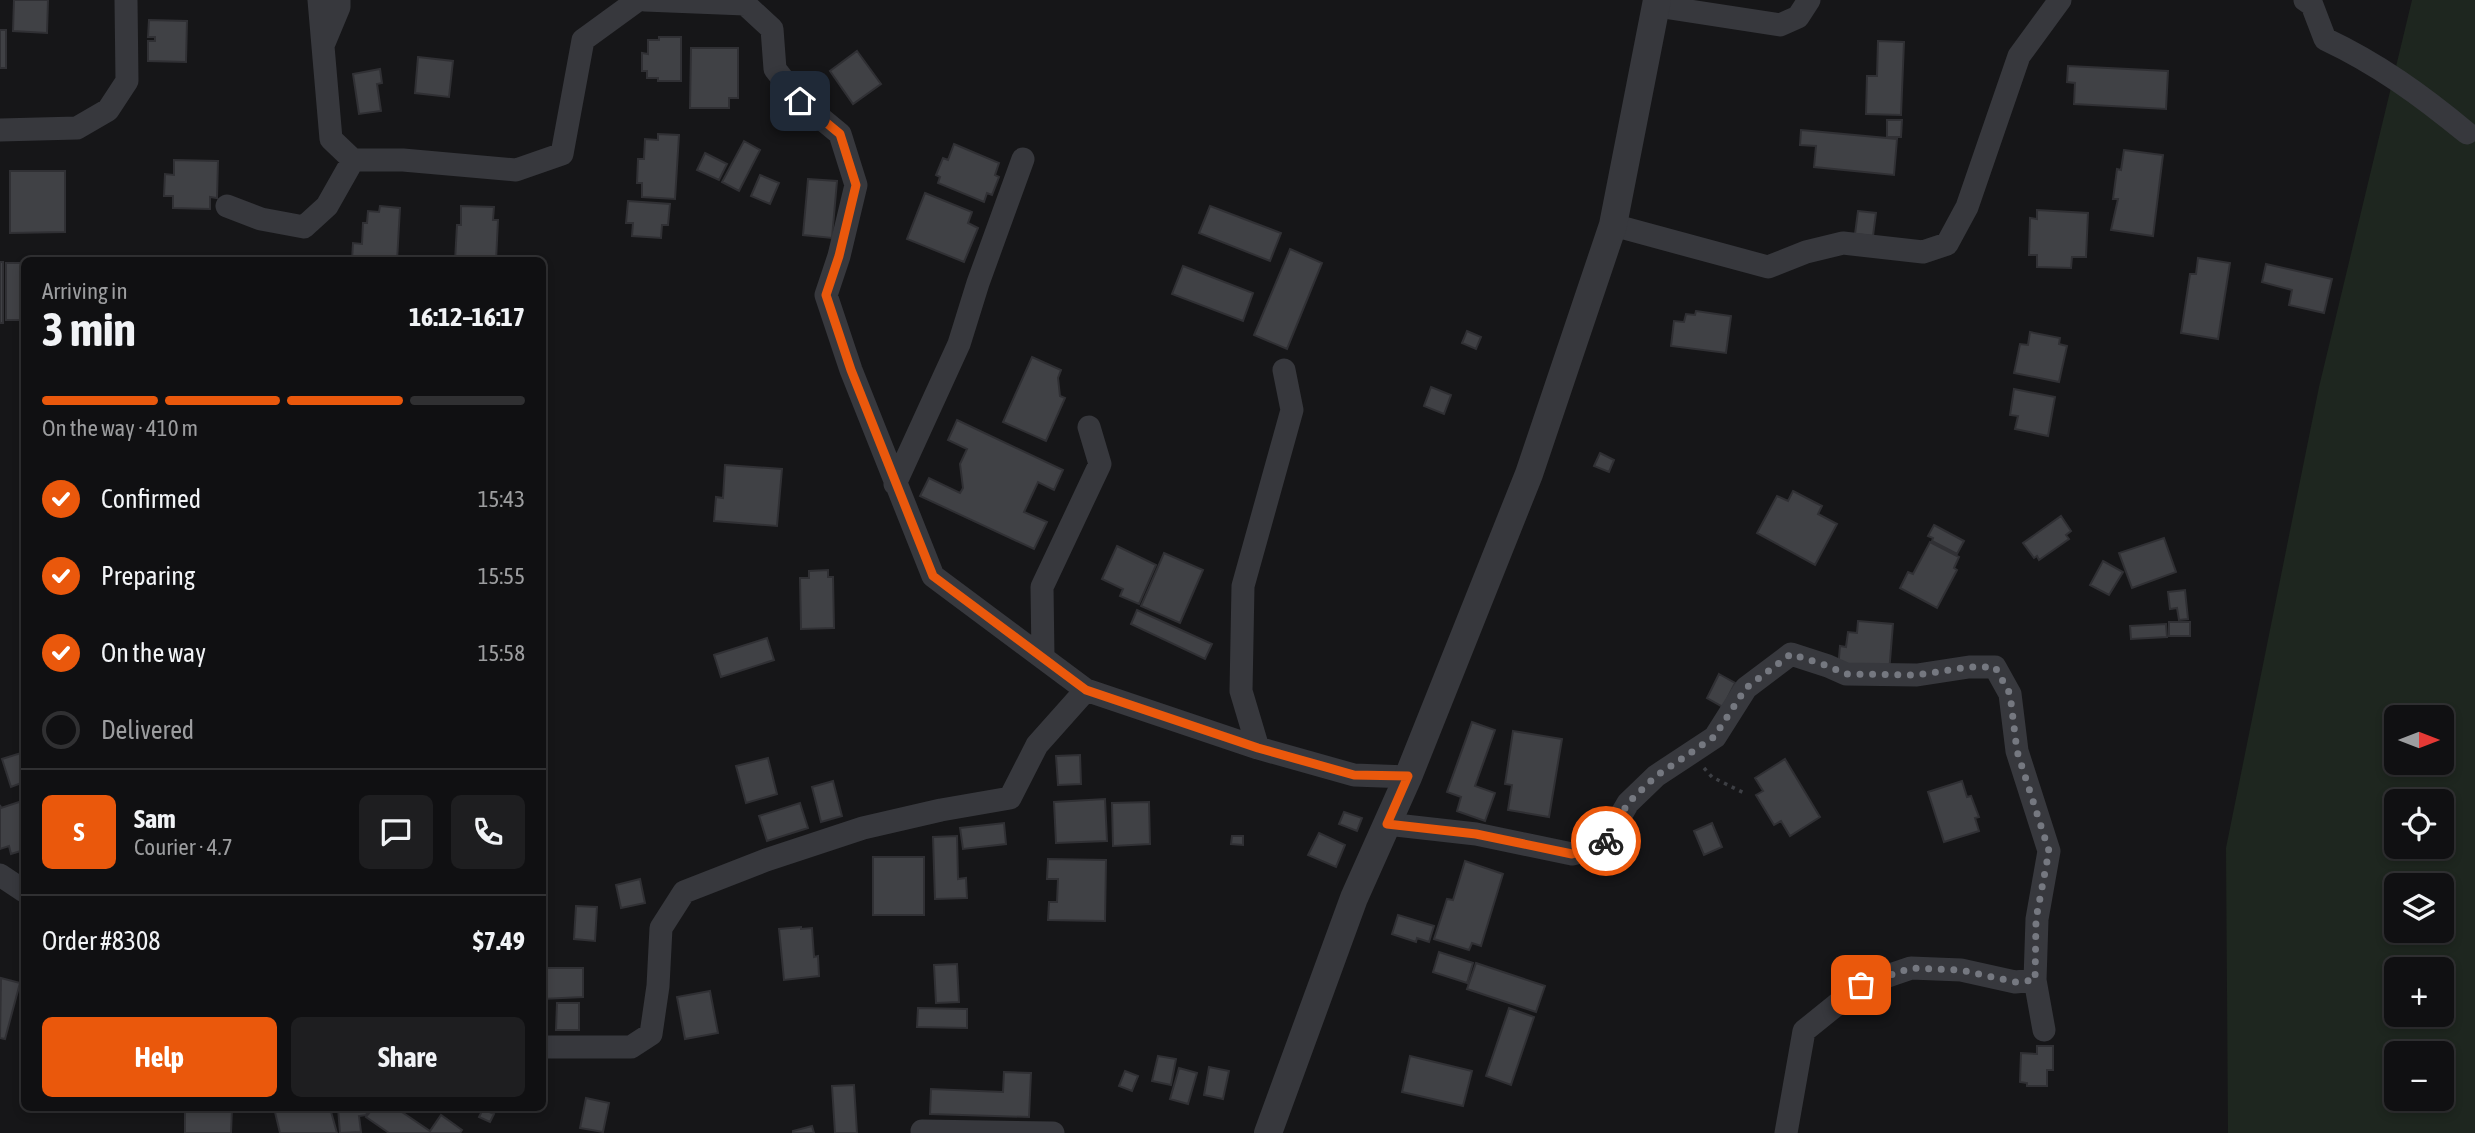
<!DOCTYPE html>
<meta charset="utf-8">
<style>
:root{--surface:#101012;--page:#1e1e20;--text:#f1f3f6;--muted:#9c9d9f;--line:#303032;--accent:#ea580c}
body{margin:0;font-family:"Asap Condensed",sans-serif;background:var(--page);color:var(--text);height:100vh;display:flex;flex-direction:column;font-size:26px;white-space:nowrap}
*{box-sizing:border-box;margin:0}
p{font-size:23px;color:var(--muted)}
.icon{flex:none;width:38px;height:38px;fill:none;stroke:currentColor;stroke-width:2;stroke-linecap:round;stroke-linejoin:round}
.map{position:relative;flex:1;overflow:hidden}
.panel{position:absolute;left:21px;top:257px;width:525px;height:854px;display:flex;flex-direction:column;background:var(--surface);border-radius:10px;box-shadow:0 4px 10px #0003,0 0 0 2px var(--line)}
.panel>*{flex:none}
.needle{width:46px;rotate:90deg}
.buttons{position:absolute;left:2384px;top:705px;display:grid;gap:14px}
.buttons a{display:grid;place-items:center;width:70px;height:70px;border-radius:10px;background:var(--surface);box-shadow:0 4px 10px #0003,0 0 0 2px var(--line);font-size:35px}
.pin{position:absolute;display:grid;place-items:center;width:60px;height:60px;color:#fff;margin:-30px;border-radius:14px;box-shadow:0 4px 10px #0006}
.courier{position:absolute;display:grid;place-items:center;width:70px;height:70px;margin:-35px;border:5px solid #ea580c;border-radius:50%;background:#fff;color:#222;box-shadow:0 2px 9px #0007}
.summary em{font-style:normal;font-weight:700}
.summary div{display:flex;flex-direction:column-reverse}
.summary{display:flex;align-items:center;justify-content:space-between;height:119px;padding:0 21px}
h1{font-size:46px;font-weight:700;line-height:52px}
.bar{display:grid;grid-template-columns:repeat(4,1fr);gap:10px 7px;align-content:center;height:84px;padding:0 21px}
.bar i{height:9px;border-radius:5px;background:var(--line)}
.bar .current{background:var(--accent)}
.bar p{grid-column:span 4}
.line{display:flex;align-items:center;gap:18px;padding:0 21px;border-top:2px solid var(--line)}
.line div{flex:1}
.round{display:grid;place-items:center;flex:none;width:74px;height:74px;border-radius:10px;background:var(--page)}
ol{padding:0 21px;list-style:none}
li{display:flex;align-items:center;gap:21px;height:77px}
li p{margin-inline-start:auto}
li .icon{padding:7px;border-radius:50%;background:var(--accent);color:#fff;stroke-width:4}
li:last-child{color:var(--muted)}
li i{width:38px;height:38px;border:4px solid var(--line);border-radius:50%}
.button{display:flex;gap:14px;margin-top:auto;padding:14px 21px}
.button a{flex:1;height:80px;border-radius:10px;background:var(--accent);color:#fff;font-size:28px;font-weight:700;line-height:80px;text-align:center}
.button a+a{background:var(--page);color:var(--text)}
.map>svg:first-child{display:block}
</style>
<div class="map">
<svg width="2475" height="1133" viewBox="0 0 2475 1133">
<rect width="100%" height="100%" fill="#161618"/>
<path fill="#1e261f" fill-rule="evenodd" d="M2412,0H2475V1133H2228L2226,848L2319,387ZM2396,718H2441V763H2396ZM2396,802H2441V847H2396ZM2396,886H2441V931H2396ZM2396,970H2441V1015H2396ZM2396,1054H2441V1099H2396Z"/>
<path fill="#404145" stroke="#303034" stroke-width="2" d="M14,0H48L47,33L13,31Z
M149,20L187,21L186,62L148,61V41H155V37H148Z
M0,30H6V68H0Z
M659,37H681V81H658V78H647V71H642V53L648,54V40H659Z
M1878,41L1904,42L1901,115L1866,114L1867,76H1877Z
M691,48H738V98H729V108H690Z
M857,51L881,84L853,104L830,71Z
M418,57L453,61L449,97L415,93Z
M2068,66L2168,71L2166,109L2074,104L2075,83L2067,82Z
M380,69L382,83L377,84L381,111L359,114L353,74Z
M1887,120H1902L1901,137H1887Z
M1801,130L1897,139L1894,175L1814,167L1816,146L1800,145Z
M658,134L679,135L675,199L642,197V183H637L638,159H644L645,139L658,140Z
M744,141L760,150L739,191L722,182Z
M954,144L999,163L995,175L999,177L992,195L987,193L984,202L938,183L940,177L936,175L943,158L948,160Z
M2124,150L2163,155L2153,236L2111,230L2118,199H2113L2117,169L2121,170Z
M705,153L727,164L719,180L697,170Z
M174,160L218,161L217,198L210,197V209L173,208V196H164L165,174L174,175Z
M10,171H65V232L10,233Z
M760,175L779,183L770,204L751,196Z
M808,179L837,181L832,238L803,235Z
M925,193L972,212L968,223L978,228L964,262L907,239Z
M628,201L670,204L668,225H662L661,238L632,236L633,223H626Z
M380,206L400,208L397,261H352L353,243L362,244L363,223H367L368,211L379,212Z
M461,206L494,207L493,220H498L496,261H455L457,225H461Z
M1210,206L1281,233L1270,261L1199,233Z
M2037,210L2088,213L2086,257H2072L2071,268L2037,267V255H2029L2030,218L2037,219Z
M1858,211L1876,213L1873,236L1855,234Z
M1290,249L1322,263L1287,349L1254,335Z
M2198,258L2230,263L2218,339L2181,333L2190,274H2196Z
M0,262H3V323H0Z
M6,263H24V320H6Z
M2266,264L2332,279L2324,313L2289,305L2292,290L2262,282Z
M1183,266L1253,293L1243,321L1172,294Z
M1696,311L1731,316L1726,353L1671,346L1674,321L1684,322L1686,314L1695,315Z
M1467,331L1481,337L1476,349L1462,343Z
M2030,332L2060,338L2059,344L2067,346L2059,382L2014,373L2020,344L2028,345Z
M1032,357L1061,370L1058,378L1060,396L1065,398L1046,441L1003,422Z
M1431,387L1451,395L1444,414L1424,406Z
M2014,389L2055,397L2048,436L2015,429L2018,416L2010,415Z
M957,420L1063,470L1054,490L1038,482L1024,512L1047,522L1034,549L920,496L929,478L960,493L963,488L960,464L967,449L948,440Z
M1600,453L1614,460L1609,472L1594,466Z
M725,465L782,469L777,526L714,521L716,497L723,498Z
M1793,491L1822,506L1818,514L1837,524L1815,565L1757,533L1777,496L1788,501Z
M2061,516L2071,531L2066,535L2069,539L2039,560L2037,556L2034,558L2023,543Z
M1934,525L1964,541L1957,554L1932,541L1933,538L1928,536Z
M2164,538L2176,572L2132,588L2119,553Z
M1930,542L1959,557L1954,568L1957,570L1937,608L1900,588L1908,572L1913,574Z
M1117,546L1156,565L1139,604L1120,596L1123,589L1102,579Z
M1164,553L1203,570L1180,623L1141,606Z
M2103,561L2123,572L2109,595L2090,585Z
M828,570V577H833L834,628L801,629L800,578H809V571Z
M2185,590L2188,619L2179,620L2177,608L2170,609L2168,592Z
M1137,610L1212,644L1205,659L1131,624Z
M1858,621L1893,624L1889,673L1838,669L1840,646L1846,647L1848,632L1857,633Z
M2169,622H2190V636H2169Z
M2166,624L2167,637L2131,639L2130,626Z
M767,638L774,660L721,677L714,655Z
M1719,674L1735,683L1723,707L1707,698Z
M1472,722L1495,730L1475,786L1495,793L1485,821L1457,811L1461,797L1447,792Z
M1513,731L1562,739L1549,817L1508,810L1512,785L1505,784Z
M24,752V782L11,787L2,759Z
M1080,755L1081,784L1058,785L1056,756Z
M768,758L777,794L746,803L736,766Z
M1785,759L1820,817L1790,836L1781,821L1774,825L1756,795L1763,791L1755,778Z
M833,781L842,816L821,822L812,787Z
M1962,781L1967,797L1971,796L1979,817L1975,818L1979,831L1944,842L1928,792Z
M1105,799L1107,841L1056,843L1054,802Z
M22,801L24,808V850L11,854L9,846L0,849V805L1,808Z
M1149,802L1150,844L1113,846L1112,803Z
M800,803L808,828L767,841L759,816Z
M1344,812L1362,818L1357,831L1339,824Z
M1004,823L1006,844L963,849L960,828Z
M1712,823L1722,847L1704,855L1694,831Z
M1319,833L1345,845L1336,867L1308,855Z
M957,836L958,879L966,878L967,898L935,899L933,837Z
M1232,836H1243V845L1231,844Z
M873,857H924V915H873Z
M1048,859L1106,860L1105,921L1048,920L1049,902H1057L1058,879H1047Z
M1465,861L1503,874L1481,946L1472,943L1469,950L1434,939L1447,899L1453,900Z
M640,879L645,903L621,908L616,885Z
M576,906L597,907L595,941L574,939Z
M1398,915L1434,926L1429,942L1417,938L1416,942L1392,934Z
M801,927V929L812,928L814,957L818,956L819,976L784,980L779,929Z
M1439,952L1473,963L1467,983L1433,972Z
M1476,963L1545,986L1536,1012L1467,989Z
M957,964L959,1002L936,1003L934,965Z
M542,968H583V997L542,999Z
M1,978L20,983L5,1039L0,1038Z
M710,991L718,1033L685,1039L677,997Z
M557,1003H579V1030H556Z
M918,1008L967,1009V1028L917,1027Z
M1509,1008L1534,1017L1511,1085L1486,1076Z
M2037,1046H2053V1070H2047V1086H2027V1083L2020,1082L2021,1053L2037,1054Z
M1158,1056L1176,1059L1171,1085L1152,1081Z
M1410,1056L1472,1071L1463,1106L1402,1092Z
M1209,1067L1229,1071L1223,1099L1204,1095Z
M1179,1068L1197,1073L1188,1104L1170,1099Z
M1125,1071L1138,1076L1132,1091L1119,1086Z
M1004,1072L1031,1073L1029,1117L930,1114L931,1089L1003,1092Z
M854,1085L857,1133H835L832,1086Z
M586,1098L609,1103L603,1132L580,1128Z
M185,1108L232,1109L231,1133H185Z
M274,1108H330L337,1133H280Z
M338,1108H366L367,1115L359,1116L361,1132L340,1133Z
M373,1108H396L430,1131L441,1115L462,1130L460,1133H389L366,1117Z
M483,1109L494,1114L490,1122L479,1117Z
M812,1126L814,1133H793V1131Z"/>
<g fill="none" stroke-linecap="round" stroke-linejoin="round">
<path stroke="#3d3f44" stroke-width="3.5" stroke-dasharray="3.5 5" stroke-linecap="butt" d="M1704,768L1712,777L1746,794"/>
<path stroke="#37383d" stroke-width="23" d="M319,0L331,139L353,160H403L516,170L562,154L583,40L638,0
M645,0L745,4L772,29L775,69L800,101L840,134L856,185L839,256L826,295L851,370L933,576L1086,690L1258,748L1354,775L1408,777
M2305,0L2312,5L2325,39C2378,64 2421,95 2467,133
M1657,6L1780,25L1798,17L1809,0
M324,43L339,7V0
M0,130L77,128L108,110L127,81L126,0
M227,206L261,219L304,227L327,206L353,160
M1613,225L1768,267L1806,252L1843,243L1923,252L1947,244L1967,207L2019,56L2060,0
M895,484L959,344L978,283L1023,159
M1043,658L1042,587L1100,464L1089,427
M1258,748L1241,691L1243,586L1292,410L1284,370
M1387,824L1476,834L1572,854L1603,846L1628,803L1656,776L1715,737L1746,688L1791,654L1828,666L1846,674L1917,675L1969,667H1995L2010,694L2017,751L2049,851L2037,919L2035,980L2044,1030
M0,875L24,891
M542,1047H631L651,1034L658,986L661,928L684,892L766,860L863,828L941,810L1010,798L1037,745L1086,690
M922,1131L1053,1133
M1786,1133L1804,1031L1861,985L1911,968L1961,970L2015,982L2035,980"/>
<path stroke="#37383d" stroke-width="28" d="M1268,1133L1354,898L1408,777L1529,474L1613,225L1657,0"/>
</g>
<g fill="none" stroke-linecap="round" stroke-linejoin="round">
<path stroke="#757880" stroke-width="7" stroke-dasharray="0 12.6" d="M1606,841L1628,803L1656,776L1714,737L1746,688L1791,654L1828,666L1846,674L1917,675L1969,667H1995L2010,694L2017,751L2049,851L2036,919L2035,980L2015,982L1961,970L1911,968L1861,985"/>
<path stroke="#ea580c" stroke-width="9" d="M800,101L840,134L856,185L839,256L826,295L851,370L933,576L1086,690L1258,748L1354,775L1408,776L1387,824L1476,834L1572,854L1602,846L1606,841"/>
</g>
</svg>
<div class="buttons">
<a><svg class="needle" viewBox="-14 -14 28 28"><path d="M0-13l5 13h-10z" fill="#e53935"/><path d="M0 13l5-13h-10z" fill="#9c9d9f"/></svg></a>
<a><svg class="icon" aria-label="locate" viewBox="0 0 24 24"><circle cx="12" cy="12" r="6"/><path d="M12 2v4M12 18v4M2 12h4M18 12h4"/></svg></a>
<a><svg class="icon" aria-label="layers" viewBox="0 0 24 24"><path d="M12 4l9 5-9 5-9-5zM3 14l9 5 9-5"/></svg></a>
<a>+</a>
<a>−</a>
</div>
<div class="pin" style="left:1861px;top:985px;background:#ea580c"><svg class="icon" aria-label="bag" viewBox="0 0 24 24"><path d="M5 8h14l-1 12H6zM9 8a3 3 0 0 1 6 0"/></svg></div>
<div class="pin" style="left:800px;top:101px;background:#1f2937"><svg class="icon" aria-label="home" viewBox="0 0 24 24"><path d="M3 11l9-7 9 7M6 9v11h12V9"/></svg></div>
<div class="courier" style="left:1606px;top:841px"><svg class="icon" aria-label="bike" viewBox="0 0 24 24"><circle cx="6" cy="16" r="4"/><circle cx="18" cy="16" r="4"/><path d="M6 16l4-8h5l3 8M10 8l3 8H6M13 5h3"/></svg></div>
<section class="panel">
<div class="summary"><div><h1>3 min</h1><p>Arriving in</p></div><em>16:12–16:17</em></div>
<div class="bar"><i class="current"></i><i class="current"></i><i class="current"></i><i></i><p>On the way · 410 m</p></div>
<ol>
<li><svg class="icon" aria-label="check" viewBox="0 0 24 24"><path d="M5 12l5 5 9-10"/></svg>Confirmed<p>15:43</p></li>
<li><svg class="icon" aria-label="check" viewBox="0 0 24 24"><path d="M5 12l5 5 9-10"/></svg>Preparing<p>15:55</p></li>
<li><svg class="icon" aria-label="check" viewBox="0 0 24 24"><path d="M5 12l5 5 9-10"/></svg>On the way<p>15:58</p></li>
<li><i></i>Delivered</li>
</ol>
<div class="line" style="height:126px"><b class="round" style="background:var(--accent);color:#fff">S</b><div><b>Sam</b><p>Courier · 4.7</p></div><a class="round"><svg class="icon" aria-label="chat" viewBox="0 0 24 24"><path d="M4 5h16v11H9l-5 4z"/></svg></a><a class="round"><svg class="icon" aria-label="phone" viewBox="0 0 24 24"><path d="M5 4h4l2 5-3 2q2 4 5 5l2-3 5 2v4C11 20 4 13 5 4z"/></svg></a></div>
<div class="line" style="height:91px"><div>Order #8308</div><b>$7.49</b></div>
<div class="button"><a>Help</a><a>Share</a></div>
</section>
</div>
